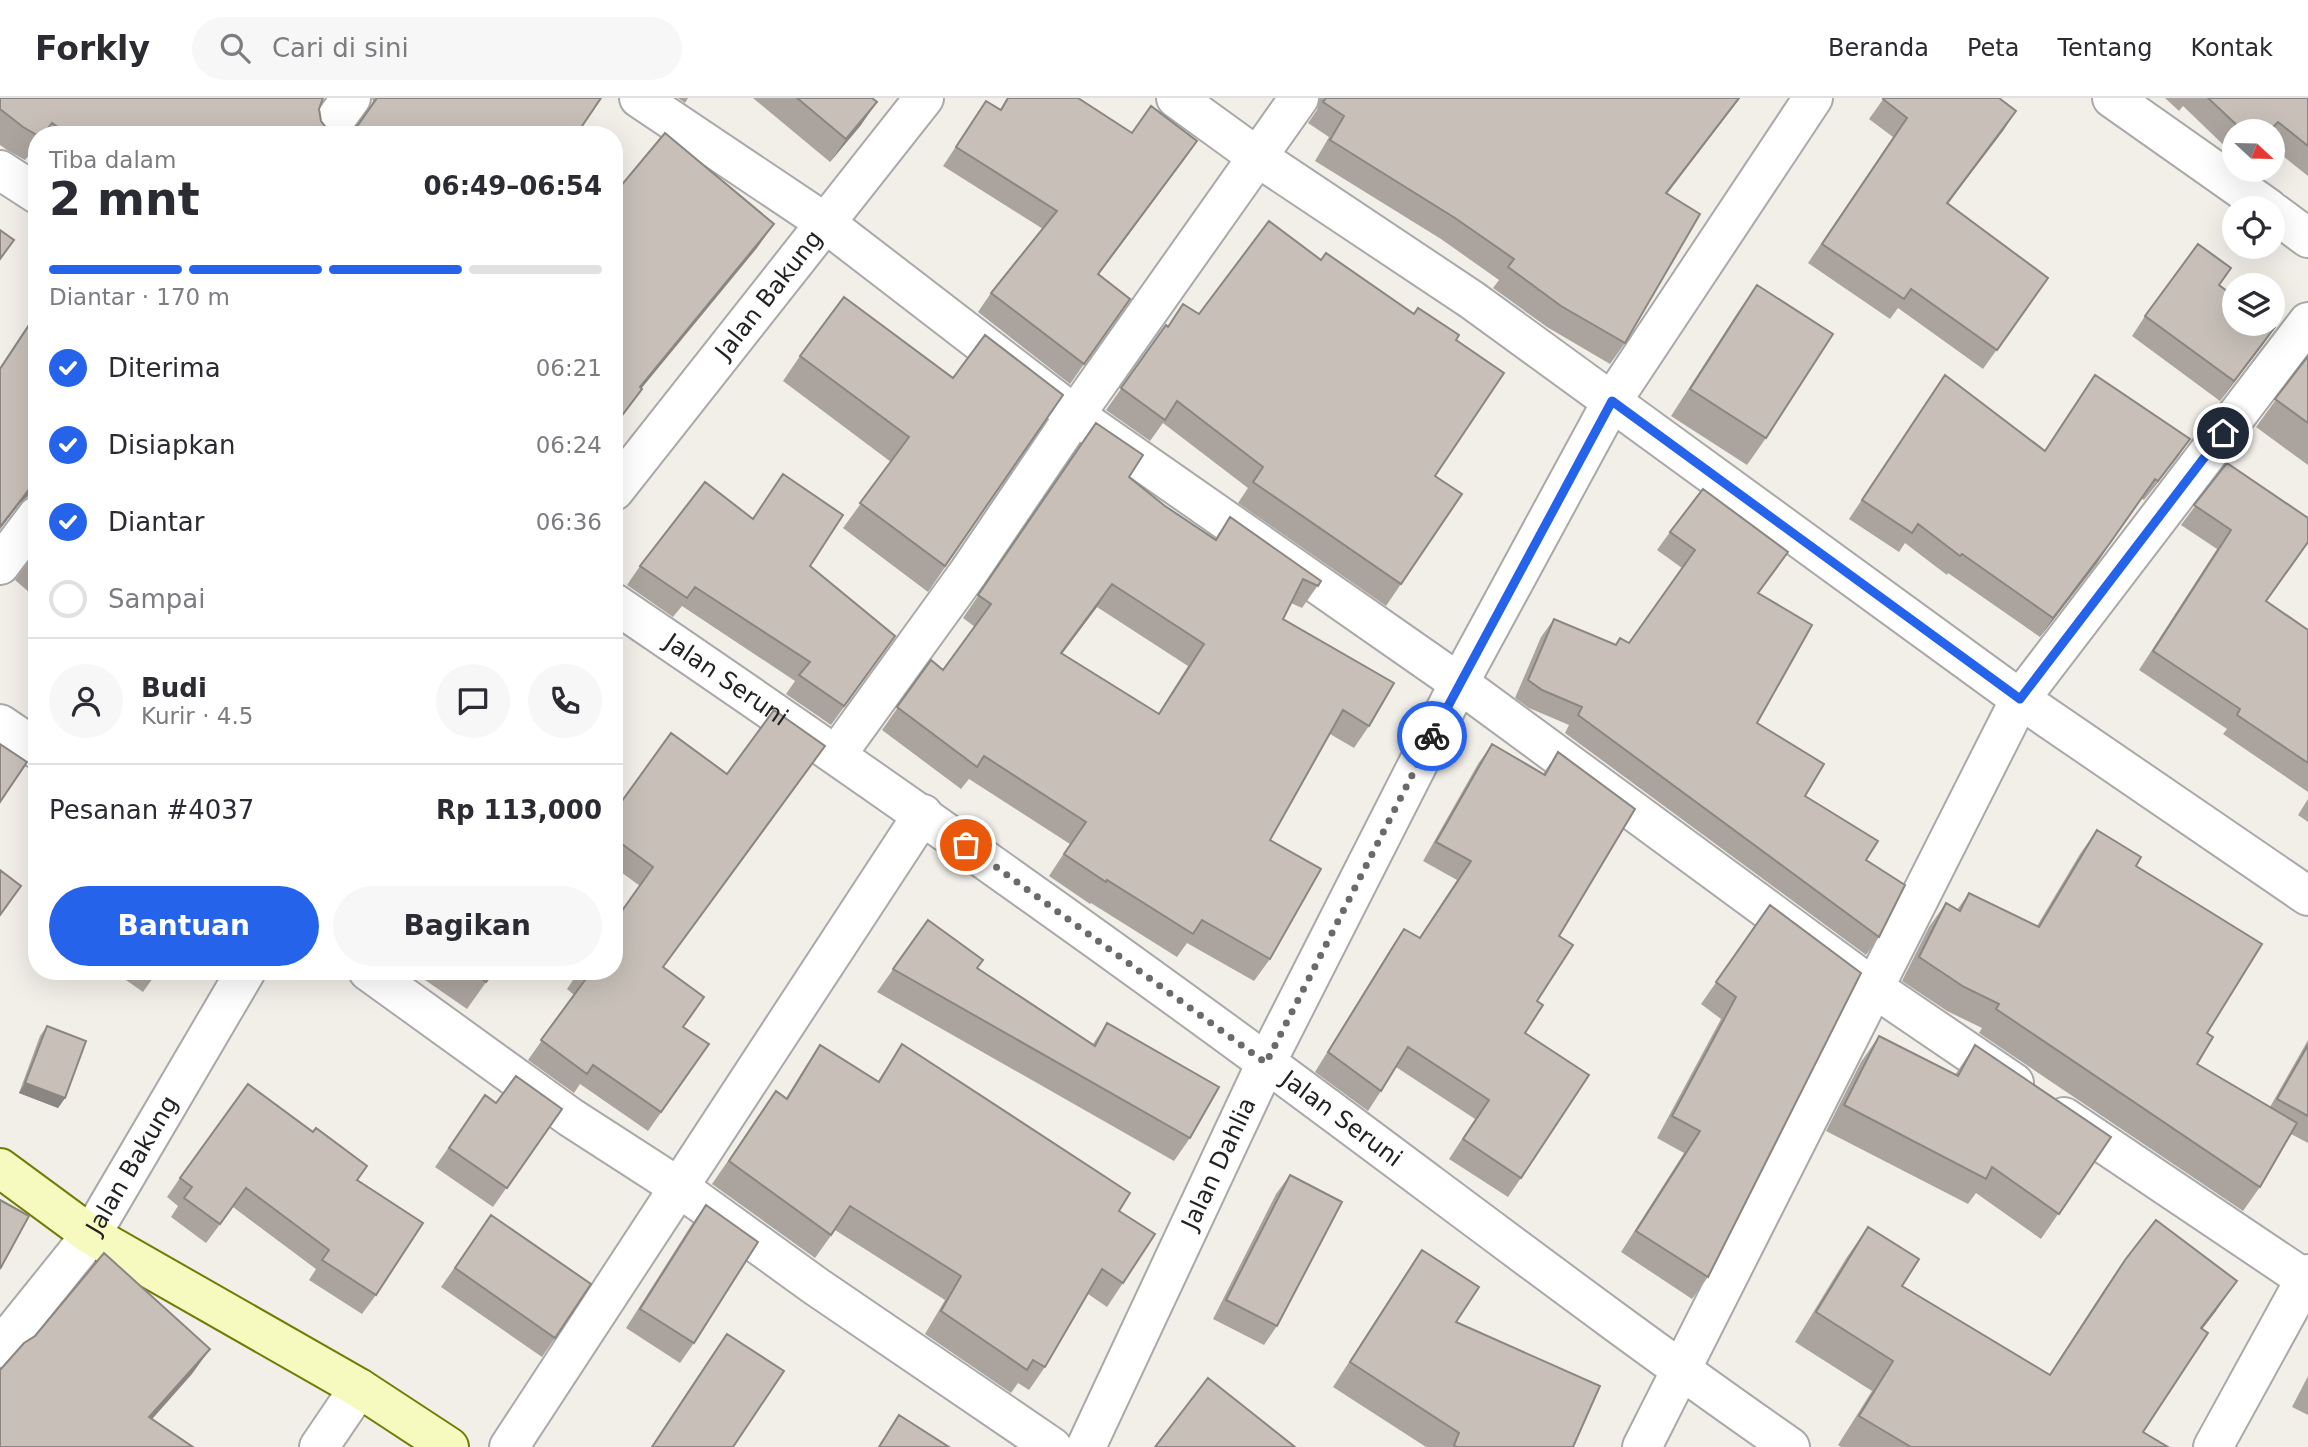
<!DOCTYPE html>
<html lang="id">
<meta charset="utf-8">
<style>
:root{--surface:#fff;--page:#f7f7f7;--text:#2b2b33;--muted:#7c7c81;--line:#e1e1e2;--accent:#2563eb}
body{margin:0;font-family:"DejaVu Sans",sans-serif;background:var(--page);color:var(--text);height:100vh;display:flex;flex-direction:column;font-size:26px;white-space:nowrap}
*{box-sizing:border-box;margin:0}
p{font-size:23px;color:var(--muted)}
.icon{flex:none;width:38px;height:38px;fill:none;stroke:currentColor;stroke-width:2;stroke-linecap:round;stroke-linejoin:round}
.map{position:relative;flex:1;overflow:hidden}
.drawer{position:absolute;left:28px;top:28px;width:595px;height:854px;display:flex;flex-direction:column;background:var(--surface);border-radius:28px;box-shadow:0 7px 28px #0002}
.drawer>*{flex:none}
.needle{width:46px;rotate:112deg}
.buttons{position:absolute;left:2222px;top:21px;display:grid;gap:14px}
.buttons a{display:grid;place-items:center;width:63px;height:63px;border-radius:50%;background:var(--surface);box-shadow:0 7px 28px #0002;font-size:35px}
.pin{position:absolute;display:grid;place-items:center;width:60px;height:60px;color:#fff;margin:-30px;border:4px solid #fff;border-radius:50%;box-shadow:0 2px 7px #0007}
.courier{position:absolute;display:grid;place-items:center;width:70px;height:70px;margin:-35px;border:5px solid #2563eb;border-radius:50%;background:#fff;color:#222;box-shadow:0 2px 9px #0007}
.head em{font-style:normal;font-weight:700}
.head div{display:flex;flex-direction:column-reverse}
.head{display:flex;align-items:center;justify-content:space-between;height:119px;padding:0 21px}
h1{font-size:46px;font-weight:700;line-height:52px}
.bar{display:grid;grid-template-columns:repeat(4,1fr);gap:10px 7px;align-content:center;height:84px;padding:0 21px}
.bar i{height:9px;border-radius:5px;background:var(--line)}
.bar .active{background:var(--accent)}
.bar p{grid-column:span 4}
.line{display:flex;align-items:center;gap:18px;padding:0 21px;border-top:2px solid var(--line)}
.line div{flex:1}
.round{display:grid;place-items:center;flex:none;width:74px;height:74px;border-radius:37px;background:var(--page)}
ol{padding:0 21px;list-style:none}
li{display:flex;align-items:center;gap:21px;height:77px}
li p{margin-inline-start:auto}
li .icon{padding:7px;border-radius:50%;background:var(--accent);color:#fff;stroke-width:4}
li:last-child{color:var(--muted)}
li i{width:38px;height:38px;border:4px solid var(--line);border-radius:50%}
.primary-button{display:flex;gap:14px;margin-top:auto;padding:14px 21px}
.primary-button a{flex:1;height:80px;border-radius:42px;background:var(--accent);color:#fff;font-size:28px;font-weight:700;line-height:80px;text-align:center}
.primary-button a+a{background:var(--page);color:var(--text)}
header{display:flex;align-items:center;gap:42px;box-sizing:border-box;height:98px;padding:0 35px;background:var(--surface);border-bottom:2px solid var(--line)}
header strong{font-size:33px}
nav{display:flex;gap:38px;margin-inline-start:auto;font-size:24px}
.search{width:490px;height:63px;background:var(--page);display:flex;align-items:center;gap:18px;box-sizing:border-box;padding:0 24px;border-radius:38px;color:var(--muted);font-size:26px}
.map>svg:first-child{display:block}
</style>
<header>
<strong>Forkly</strong>
<div class="search"><svg class="icon" aria-label="search" viewBox="0 0 24 24"><circle cx="10" cy="10" r="6"/><path d="M15 15l6 6"/></svg>Cari di sini</div>
<nav><a>Beranda</a><a>Peta</a><a>Tentang</a><a>Kontak</a></nav>
</header>
<div class="map">
<svg width="2308" height="1349" viewBox="0 0 2308 1349">
<rect width="100%" height="100%" fill="#f2efe9"/>
<g fill="none" stroke-linecap="round" stroke-linejoin="round">
<defs>
<g id="street">
<path d="M639,0L824,124L1075,317L1459,585L1874,890L2014,985"/>
<path d="M1176,0L1256,58L1472,202L2020,601L2308,798"/>
<path d="M2112,0L2268,110"/>
<path d="M324,37L351,0"/>
<path d="M0,72L37,96"/>
<path d="M2273,114L2308,140"/>
<path id="s1" d="M614,393L924,0"/>
<path d="M0,467L37,418"/>
<path id="s2" d="M614,505C835,655 1053,808 1268,966C1442,1094 1613,1226 1790,1349"/>
<path d="M0,626L37,651"/>
<path d="M837,656L968,475L1075,317L1299,0"/>
<path d="M368,873L570,1019L680,1090L817,1189L1052,1349"/>
<path d="M2064,1019L2305,1181"/>
<path id="s3" d="M0,1250L91,1137L246,873"/>
<path d="M319,1349L359,1290"/>
<path d="M509,1349L923,716"/>
<path id="s4" d="M1086,1349L1266,965L1459,585L1612,303L1813,0"/>
<path d="M1642,1349L2020,601L2308,224"/>
<path d="M2213,1349L2308,1176"/>
</g>
<path id="secondary" d="M0,1070L91,1137L359,1290L449,1349"/>
</defs>
<use href="#street" stroke="#a9a9a9" stroke-width="42"/>
<use href="#secondary" stroke="#707d05" stroke-width="42"/>
<use href="#street" stroke="#fff" stroke-width="38"/>
<use href="#secondary" stroke="#f7fabf" stroke-width="38"/>
</g>
<path fill="#aba49e" fill-rule="evenodd" d="M0,0L322,3L319,11L321,23L328,32L337,35L348,34L358,27L369,11L373,3L372,0H601L576,37H37V48L25,62L7,52L0,47Z
M678,0H688L685,5Z
M753,0H872L861,27L830,64Z
M1007,0H1078L1132,35L1197,43L1099,176L1130,201L1070,286L978,214L991,195L1043,131L943,68L986,3L1000,12Z
M1320,0H1740L1667,96L1625,245L1610,266L1547,229L1493,190L1499,182L1441,141L1315,63L1329,39L1308,25L1317,12Z
M1884,0L2016,13L1948,106L2048,180L1983,271L1898,210L1890,221L1808,165L1893,39L1869,21Z
M2165,0H2308V78L2273,50V33H2235V58L2183,8L2179,13Z
M1321,162L1414,216L1456,242L1435,378L1401,486L1386,508L1238,405L1248,390L1163,325L1150,343L1106,312L1166,227L1168,228L1183,206L1199,216Z
M1757,187L1766,340L1747,367L1671,318L1738,214Z
M37,213V397L28,398L20,405L0,431V269Z
M2145,218L2275,229L2220,303L2132,238Z
M800,258L1063,297L928,494L843,430L891,364L783,283Z
M2308,258V367L2256,329Z
M1945,277L2045,353L2095,277L2190,341L2144,402L2141,400L2097,465L2040,539L1948,475L1947,477L1905,445L1899,454L1849,421Z
M1096,325L1129,379L1165,408L1215,441L1230,419L1321,483L1302,510L1291,505L1283,521L1369,628L1354,650L1330,636L1270,742V861L1254,883L1187,845L1177,859L1091,805L1090,806L1049,778L1070,746L969,681L961,691L882,632L931,562L943,572L975,529L963,520ZM1097,509L1188,568L1158,616L1062,556Z
M2227,365L2266,503L2308,532V694L2223,636L2227,631L2139,572L2217,451L2181,427Z
M1670,434L1758,496L1757,625L1805,698L1866,762L1879,839L1866,857L1565,635L1569,627L1529,610L1515,600L1541,539L1554,521L1615,547L1620,540L1629,545L1682,470L1657,452Z
M37,452V501L15,482Z
M640,468H810L895,538L831,627L786,596L795,583L682,508L673,519L627,487Z
M1492,646L1543,676L1558,654L1559,838L1525,935L1521,1080L1508,1099L1449,1061L1475,1021L1396,969L1381,993L1368,1013L1315,974L1391,850L1404,831L1419,840L1457,782L1423,763L1478,666Z
M812,667L663,869L683,929L709,946L648,1033L580,986L574,995L528,962L574,897L567,891L579,873H614L640,788L614,769V714L727,676Z
M2308,701V724L2298,717Z
M2097,732L2136,768L2207,935L2197,966L2270,1009L2308,942V1045L2291,1036L2260,1089L2243,1113L1979,935L1982,930L1947,913L1902,883L1929,829L1946,805L1957,812L1969,795L2037,828L2080,756Z
M1770,807L1708,1179L1692,1201L1621,1154L1684,1055L1657,1040L1721,921L1701,906Z
M928,822L977,870L1093,946L1107,925L1190,1040L1174,1063L877,894Z
M113,873H158L143,894Z
M412,873H494L467,911Z
M47,928L65,1000L58,1010L19,995L40,938Z
M1879,938L1955,977L1975,947L2111,1039L2041,1141L1976,1095L1968,1106L1826,1033L1861,964Z
M902,946L1119,1113L1123,1185L1107,1209L1088,1196L1045,1269L1029,1292L1018,1285L1011,1295L925,1236L945,1202L835,1132L815,1160L712,1086L776,993L786,1000L804,971L820,947L878,983Z
M485,997L496,1005L562,1011L493,1109L435,1069Z
M1290,1077L1277,1228L1264,1247L1213,1221L1276,1096Z
M180,1080L357,1082L376,1197L362,1216L309,1182L316,1171L233,1109L206,1145L171,1119L178,1108L167,1099Z
M706,1107L694,1245L680,1265L626,1230L692,1126Z
M491,1117L555,1240L542,1259L441,1189Z
M1868,1129L1902,1188L2049,1277L2104,1192L2125,1162L2216,1213L2202,1231L2143,1334L2168,1349H1841L1838,1347L1872,1293L1795,1244L1847,1159Z
M1422,1152L1456,1224L1573,1349H1426L1333,1289L1405,1177Z
M727,1236L733,1349H651L708,1263Z
M2308,1278V1317L2292,1309Z"/>
<path fill="#8b8681" d="M1739,0H1740L1651,116L1666,95Z
M877,4L861,27L830,64L846,41Z
M2016,13L2003,33L1933,125L1947,105Z
M1197,43L1184,62L1085,195L1098,176Z
M774,126L757,150L622,314L640,289Z
M2275,229L2262,248L2220,303L2234,283Z
M2190,341L2177,360L2144,402L2158,383Z
M37,381V397L28,398L20,405L0,431V429Z
M2110,445L2097,465L2040,539L2053,520Z
M1112,486L1097,509L1045,578L1061,555Z
M25,985L65,1000L58,1010L19,995Z
M2237,1183L2216,1213L2180,1260L2201,1230Z
M210,1251L192,1276L131,1345L149,1319Z"/>
<path fill="#c7bfb8" stroke="#8b8681" stroke-width="2" fill-rule="evenodd" d="M0,0H323L319,11L321,23L328,32L337,35L348,34L358,27L377,0H601L576,37H69L52,25L43,37H37L23,29L0,11Z
M797,0H872L877,4L846,41Z
M1008,0H1078L1132,35L1151,8L1197,43L1098,176L1130,201L1084,266L991,195L1057,113L956,49L986,3L1001,12Z
M1326,0H1739L1666,95L1700,116L1625,245L1561,208L1508,169L1514,161L1455,120L1330,42L1344,18L1323,4Z
M1884,0H1999L2016,13L1947,105L2048,180L1997,252L1911,191L1904,201L1822,146L1907,20L1883,1Z
M2208,0H2308V48L2278,24L2269,33H2243Z
M665,35L774,126L640,289L642,291L614,328V96Z
M1269,123L1321,162L1326,155L1414,216L1418,210L1459,237L1456,242L1504,275L1435,378L1462,396L1401,486L1253,384L1263,369L1177,303L1165,322L1121,290L1166,227L1168,229L1183,206L1199,216Z
M0,132L14,142L0,161Z
M2198,146L2231,170L2219,187L2235,199V226H2271L2275,229L2234,283L2145,218Z
M1757,187L1833,236L1766,340L1690,291Z
M844,199L953,280L985,237L1063,297L945,468L860,405L909,339L800,258Z
M37,215V381L0,429V271Z
M2308,258V325L2275,301Z
M1945,277L2045,353L2095,277L2190,341L2158,383L2155,381L2110,445L2053,520L1962,456L1960,458L1918,426L1912,435L1862,402Z
M1096,325L1143,357L1129,379L1165,408L1216,442L1230,419L1321,483L1318,488L1303,481L1283,521L1394,585L1369,628L1343,612L1270,742L1321,771L1270,861L1202,822L1193,836L1107,782L1106,784L1064,756L1086,724L984,658L977,669L897,609L931,562L943,572L991,506L978,497ZM1112,486L1204,546L1159,616L1061,555Z
M2227,365L2308,420V444L2266,503L2308,532V665L2237,617L2240,611L2153,553L2231,432L2194,407Z
M783,376L843,417L810,468L895,538L844,608L799,577L810,564L695,489L687,500L640,468L705,384L753,421Z
M1703,391L1788,454L1758,495L1812,527L1757,625L1824,666L1805,698L1878,743L1866,762L1905,787L1879,839L1578,617L1582,609L1542,592L1528,582L1554,521L1616,547L1620,540L1629,545L1695,452L1670,434Z
M37,452V465L31,460Z
M774,612L825,648L663,869L704,899L683,929L709,946L661,1014L593,967L587,976L541,942L588,878L582,873H614V824L653,769L614,740V714L671,635L727,676Z
M0,646L27,664L0,704Z
M1492,646L1545,677L1558,654L1635,711L1559,838L1573,847L1537,903L1543,907L1525,935L1589,977L1521,1080L1463,1041L1489,1002L1408,949L1381,993L1328,954L1404,831L1420,840L1471,763L1436,744Z
M2097,732L2141,759L2136,768L2262,846L2207,935L2213,939L2197,966L2297,1025L2260,1089L1996,911L1999,906L1964,889L1919,859L1946,805L1960,813L1969,795L2039,829Z
M0,772L21,788L0,817Z
M1770,807L1861,875L1708,1179L1636,1133L1700,1033L1672,1018L1736,899L1716,884Z
M928,822L983,862L977,870L1095,948L1107,925L1219,989L1190,1040L893,871Z
M471,873H494L486,884Z
M47,928L86,943L65,1000L25,985Z
M1879,938L1958,978L1975,947L2111,1039L2059,1116L1992,1069L1986,1081L1844,1007Z
M902,946L1130,1095L1119,1113L1155,1136L1123,1185L1102,1171L1045,1269L1033,1262L1027,1272L941,1213L961,1178L850,1108L831,1137L729,1063L776,993L787,1001L820,947L879,984Z
M2308,947V1018L2277,1001Z
M516,978L562,1011L507,1090L449,1050L485,997L496,1005Z
M248,986L313,1034L316,1030L367,1068L357,1082L423,1125L376,1197L322,1162L329,1152L246,1090L220,1126L184,1100L192,1089L180,1080Z
M1290,1077L1342,1104L1277,1228L1226,1202Z
M0,1102L29,1118L0,1171Z
M706,1107L758,1144L694,1245L640,1211Z
M491,1117L591,1186L555,1240L455,1170Z
M2156,1122L2237,1183L2201,1230L2208,1235L2143,1334L2168,1349H1911L1859,1318L1893,1263L1816,1214L1868,1129L1919,1161L1902,1188L2050,1277L2125,1162Z
M1422,1152L1479,1189L1456,1224L1600,1288L1573,1349H1457L1454,1347L1459,1335L1350,1264Z
M104,1155L210,1251L149,1319L193,1349H0V1272L24,1245L35,1238Z
M727,1236L784,1273L733,1349H652Z
M1208,1280L1295,1349H1155Z
M899,1317L949,1349H879Z"/>
<g fill="none" stroke-linecap="round" stroke-linejoin="round">
<path stroke="#6b6a68" stroke-width="7" stroke-dasharray="0 12.6" d="M966,747L1266,965L1432,638"/>
<path stroke="#2563eb" stroke-width="9" d="M1432,638L1612,303L2020,601L2223,335"/>
</g>
<g text-anchor="middle" stroke-width="5" stroke-linejoin="round" paint-order="stroke">
<g font-size="24" fill="#222" stroke="#fff">
<text dy="8" stroke="none"><textPath href="#s1" startOffset="250">Jalan Bakung</textPath></text>
<text dy="8" stroke="none"><textPath href="#s2" startOffset="136">Jalan Seruni</textPath></text>
<text dy="8" stroke="none"><textPath href="#s2" startOffset="892">Jalan Seruni</textPath></text>
<text dy="8" stroke="none"><textPath href="#s4" startOffset="313">Jalan Dahlia</textPath></text>
<text dy="8" stroke="none"><textPath href="#s3" startOffset="226">Jalan Bakung</textPath></text>
</g>
</g>
</svg>
<div class="buttons">
<a><svg class="needle" viewBox="-14 -14 28 28"><path d="M0-13l5 13h-10z" fill="#e53935"/><path d="M0 13l5-13h-10z" fill="#7c7c81"/></svg></a>
<a><svg class="icon" aria-label="locate" viewBox="0 0 24 24"><circle cx="12" cy="12" r="6"/><path d="M12 2v4M12 18v4M2 12h4M18 12h4"/></svg></a>
<a><svg class="icon" aria-label="layers" viewBox="0 0 24 24"><path d="M12 4l9 5-9 5-9-5zM3 14l9 5 9-5"/></svg></a>
</div>
<div class="pin" style="left:966px;top:747px;background:#ea580c"><svg class="icon" aria-label="bag" viewBox="0 0 24 24"><path d="M5 8h14l-1 12H6zM9 8a3 3 0 0 1 6 0"/></svg></div>
<div class="pin" style="left:2223px;top:335px;background:#1f2937"><svg class="icon" aria-label="home" viewBox="0 0 24 24"><path d="M3 11l9-7 9 7M6 9v11h12V9"/></svg></div>
<div class="courier" style="left:1432px;top:638px"><svg class="icon" aria-label="bike" viewBox="0 0 24 24"><circle cx="6" cy="16" r="4"/><circle cx="18" cy="16" r="4"/><path d="M6 16l4-8h5l3 8M10 8l3 8H6M13 5h3"/></svg></div>
<section class="drawer">
<div class="head"><div><h1>2 mnt</h1><p>Tiba dalam</p></div><em>06:49–06:54</em></div>
<div class="bar"><i class="active"></i><i class="active"></i><i class="active"></i><i></i><p>Diantar · 170 m</p></div>
<ol>
<li><svg class="icon" aria-label="check" viewBox="0 0 24 24"><path d="M5 12l5 5 9-10"/></svg>Diterima<p>06:21</p></li>
<li><svg class="icon" aria-label="check" viewBox="0 0 24 24"><path d="M5 12l5 5 9-10"/></svg>Disiapkan<p>06:24</p></li>
<li><svg class="icon" aria-label="check" viewBox="0 0 24 24"><path d="M5 12l5 5 9-10"/></svg>Diantar<p>06:36</p></li>
<li><i></i>Sampai</li>
</ol>
<div class="line" style="height:126px"><a class="round"><svg class="icon" aria-label="person" viewBox="0 0 24 24"><circle cx="12" cy="8" r="4"/><path d="M4 21q1-7 8-7t8 7"/></svg></a><div><b>Budi</b><p>Kurir · 4.5</p></div><a class="round"><svg class="icon" aria-label="chat" viewBox="0 0 24 24"><path d="M4 5h16v11H9l-5 4z"/></svg></a><a class="round"><svg class="icon" aria-label="phone" viewBox="0 0 24 24"><path d="M5 4h4l2 5-3 2q2 4 5 5l2-3 5 2v4C11 20 4 13 5 4z"/></svg></a></div>
<div class="line" style="height:91px"><div>Pesanan #4037</div><b>Rp 113,000</b></div>
<div class="primary-button"><a>Bantuan</a><a>Bagikan</a></div>
</section>
</div>
